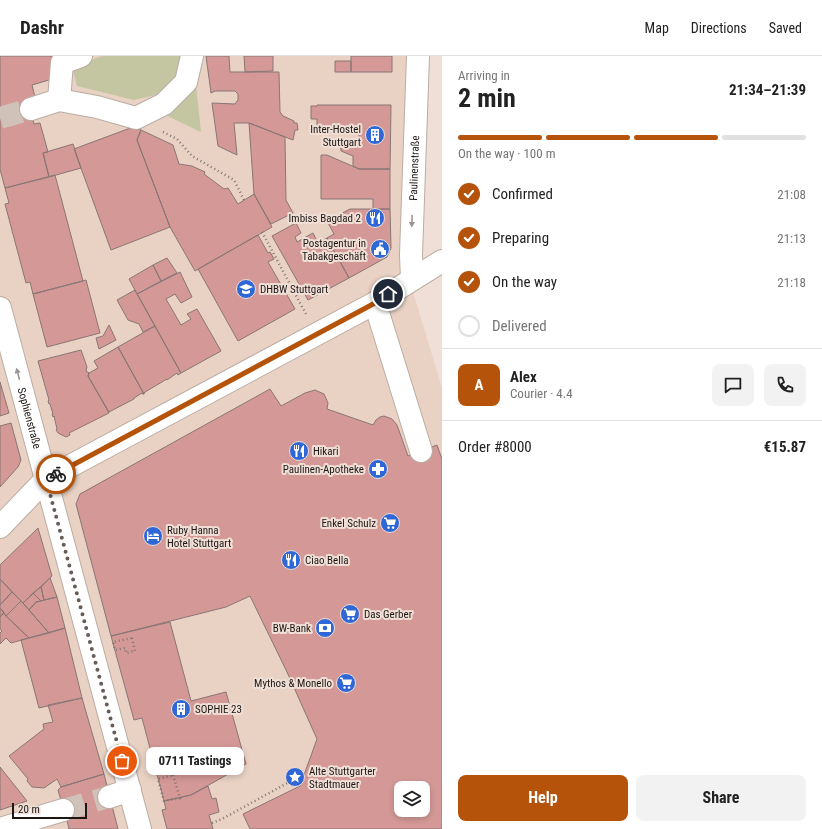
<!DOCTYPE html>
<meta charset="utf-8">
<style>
:root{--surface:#fff;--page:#f2f2f2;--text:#222;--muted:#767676;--line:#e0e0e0;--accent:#b45309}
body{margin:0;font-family:"Roboto Condensed",sans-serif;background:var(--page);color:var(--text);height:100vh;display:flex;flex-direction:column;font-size:15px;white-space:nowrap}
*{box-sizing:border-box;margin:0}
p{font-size:13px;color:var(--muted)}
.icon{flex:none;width:22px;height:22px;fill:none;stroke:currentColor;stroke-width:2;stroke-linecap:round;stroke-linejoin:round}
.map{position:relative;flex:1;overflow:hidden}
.side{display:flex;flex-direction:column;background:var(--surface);width:380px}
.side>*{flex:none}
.controls{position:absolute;left:394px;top:725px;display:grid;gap:8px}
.controls a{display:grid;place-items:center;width:36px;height:36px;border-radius:8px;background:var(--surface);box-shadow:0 2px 6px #0003;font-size:20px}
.scale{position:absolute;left:12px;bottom:10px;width:75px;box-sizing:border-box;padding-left:4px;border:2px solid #1d1714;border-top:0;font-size:11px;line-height:14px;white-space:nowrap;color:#1d1714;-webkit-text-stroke:3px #f0dfd6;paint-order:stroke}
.pin{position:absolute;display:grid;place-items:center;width:34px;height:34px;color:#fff;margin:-17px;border:2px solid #fff;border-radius:50%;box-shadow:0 1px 4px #0007}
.courier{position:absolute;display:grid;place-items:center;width:40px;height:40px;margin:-20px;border:3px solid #b45309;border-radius:50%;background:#fff;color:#222;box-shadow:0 1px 5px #0007}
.bubble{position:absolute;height:28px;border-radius:8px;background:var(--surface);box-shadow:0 2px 6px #0003;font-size:13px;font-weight:700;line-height:28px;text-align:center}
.summary em{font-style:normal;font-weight:700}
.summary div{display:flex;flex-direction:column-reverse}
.summary{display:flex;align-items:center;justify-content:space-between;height:68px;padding:0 16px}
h1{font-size:26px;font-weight:700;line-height:30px}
.bar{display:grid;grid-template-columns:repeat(4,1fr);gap:6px 4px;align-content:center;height:48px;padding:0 16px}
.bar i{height:5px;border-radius:3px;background:var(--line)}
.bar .current{background:var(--accent)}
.bar p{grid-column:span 4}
.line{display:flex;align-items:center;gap:10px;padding:0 16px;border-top:1px solid var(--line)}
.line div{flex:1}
.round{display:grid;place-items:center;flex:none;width:42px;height:42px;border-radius:8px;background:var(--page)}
ol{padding:0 16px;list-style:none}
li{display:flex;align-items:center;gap:12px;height:44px}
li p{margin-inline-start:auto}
li .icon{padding:4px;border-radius:50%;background:var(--accent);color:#fff;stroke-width:4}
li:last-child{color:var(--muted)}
li i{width:22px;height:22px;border:2px solid var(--line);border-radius:50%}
.button{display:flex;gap:8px;margin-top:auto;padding:8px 16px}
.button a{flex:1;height:46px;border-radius:8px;background:var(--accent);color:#fff;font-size:16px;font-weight:700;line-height:46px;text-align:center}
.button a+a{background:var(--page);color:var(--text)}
header{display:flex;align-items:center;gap:24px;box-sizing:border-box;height:56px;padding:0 20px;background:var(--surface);border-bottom:1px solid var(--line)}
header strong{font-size:19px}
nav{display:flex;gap:22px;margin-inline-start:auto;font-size:14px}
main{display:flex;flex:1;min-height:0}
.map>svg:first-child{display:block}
</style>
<header>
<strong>Dashr</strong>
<nav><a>Map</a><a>Directions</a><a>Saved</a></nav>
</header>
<main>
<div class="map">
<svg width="442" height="773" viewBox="0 0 442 773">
<rect width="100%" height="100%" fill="#f0dfd6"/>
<path fill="#e9d2c4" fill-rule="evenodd" d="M0,0H415L408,219L442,332V773H0ZM401,732H423V754H401Z"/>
<path fill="#c3c6a1" d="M102,0H184L181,15L173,28L160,38L134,44L77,30L72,11Z
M196,29L201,76L161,57Z"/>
<path fill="#d49997" stroke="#887675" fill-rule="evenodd" d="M0,0H52L56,15L52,23L32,29L36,45L0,55Z
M206,0H229L230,16H279L280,56L283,60L294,65V67H297L298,74H295L293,84L249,67H234L237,99L218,90L212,47L235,48L238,44V38L235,35H215L211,37Z
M244,0H273V15L245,16Z
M351,0H392V16H351Z
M335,5H351V16H335Z
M29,47L34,68L40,67L48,96L43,97L49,121L5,132L0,113V55Z
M317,49H391L390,113H359L353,110V100L341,95L340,84L359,85V74H320L317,72V63H311V50H317Z
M249,67L285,81L286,144L293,157L271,168L254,138Z
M133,71L141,74L137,84L170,171L111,194L74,93Z
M141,74L173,89L179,108L192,110L205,116L204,118L224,133L228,132L238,148L254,138L272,171L195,215L170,171L137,84Z
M73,88L81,112L49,121L43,97Z
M321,99H327L359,113H390V153H373V143H321Z
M55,119L83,225L33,238L30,226L26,227L5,148L9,147L5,132Z
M350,153H390L391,192L387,201L349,222L327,182L334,178L327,165Z
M296,167L301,177L295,181L297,186L313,177L318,187L327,182L349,222L308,244L272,180Z
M258,179L268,197L270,196L274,203L268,206L295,253L238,285L198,213Z
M167,202L177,217L161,225L153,209Z
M153,209L161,225L137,238L129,223Z
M180,216L192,241L181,247L175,238L166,243L181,269L191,263L187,258L197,253L221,295L181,317L137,238Z
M86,224L100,277L47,291L33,238Z
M135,234L155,270L143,276L139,268L128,264L117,244Z
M109,269L116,284L99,293L96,282L103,280Z
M155,270L181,317L178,319L177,317L167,324V323L145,336L144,338L118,291Z
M118,291L144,338H142V337L134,342V343L109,356L88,320L89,317L98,312L94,305Z
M81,294L87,311L86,315L89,317L88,320L109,357L69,377L70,379L66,381L58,377L56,374L57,373L54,360L53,361L52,358H53L50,348H49L48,345L49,344L38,305Z
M0,326L9,357L0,360Z
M270,333L281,350L305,337L315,334L324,338L328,347L327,353L373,369L376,364L380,361L384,360L392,363L397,369L408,400L437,389L442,403V773H250L243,758L300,730L317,683L287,616L250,540L226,551L111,580L76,448L80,438ZM401,732H423V754H401Z
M11,367L21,404L18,411L0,431V370Z
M38,472L52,520L23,547L0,523V509Z
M50,522L57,541L44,544L41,531Z
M0,523L12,536L0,549Z
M41,531L44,544L41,545L33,537Z
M12,536L21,545L6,560L0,552V549Z
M33,537L41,545L36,546L29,554L23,547Z
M57,541L65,572L49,577L29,554L36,546Z
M21,545L29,554L49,577L29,582L6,560Z
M0,552L4,556L0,561Z
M4,557L6,560L29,582L11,587L6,582L0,588V577L2,575L0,573V561Z
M170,566L191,645L226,636L246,708L191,739L164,745L142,662L134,664L111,580Z
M65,572L82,642L39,652L21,584Z
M82,642L104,718L61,731L57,723L44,732L32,731L27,725L28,723L9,700L44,673L43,668L53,666L48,649Z
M0,711L27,745L0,754Z
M104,718L118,773H68L69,772L58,734L61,731Z
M208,730L212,743L216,742L219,756L209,759L213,773H167L162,754L166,753L164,745L191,739Z"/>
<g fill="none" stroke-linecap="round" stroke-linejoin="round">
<path stroke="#d0c1b9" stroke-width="22" stroke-dasharray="22 11" stroke-linecap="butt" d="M0,62L31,53
M63,754L109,741"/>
<defs>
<g id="minor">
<path d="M59,44L62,7L81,0"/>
<path d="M31,53L59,44L97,51L136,62L164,48L186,26L192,0"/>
<path id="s1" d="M412,223L411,199L418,0"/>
<path d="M375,247L421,395"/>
<path id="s2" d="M0,252L140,773"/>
<path d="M0,471L46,423L375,247L442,205"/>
<path d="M109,741L130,734"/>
<path d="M0,773L63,754"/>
</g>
</defs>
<use href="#minor" stroke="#bbaca3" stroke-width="24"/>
<path stroke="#80756f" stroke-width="2.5" stroke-dasharray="1 3" stroke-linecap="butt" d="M163,76L177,83L192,100L234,124L244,144
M262,176L306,258
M132,582L135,595L126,597L125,592L115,594L113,586Z
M173,719L180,742L164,745L158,723Z
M212,767L222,763L291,725"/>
<use href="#minor" stroke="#fff" stroke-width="22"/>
</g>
<defs><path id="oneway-solid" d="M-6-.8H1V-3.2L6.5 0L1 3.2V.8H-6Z"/></defs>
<g fill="#999795">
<use href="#oneway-solid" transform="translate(412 165) rotate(92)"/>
<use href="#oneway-solid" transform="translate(18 318) rotate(-105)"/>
</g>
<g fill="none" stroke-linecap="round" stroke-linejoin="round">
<path stroke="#675d58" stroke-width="4" stroke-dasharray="0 7.2" d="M56,418L46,423L122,705"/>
<path stroke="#b45309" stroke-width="5" d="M56,418L375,247L388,238"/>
</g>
<defs>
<symbol id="building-disc" viewBox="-11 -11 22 22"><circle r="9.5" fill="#2f68d6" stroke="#f0dfd6"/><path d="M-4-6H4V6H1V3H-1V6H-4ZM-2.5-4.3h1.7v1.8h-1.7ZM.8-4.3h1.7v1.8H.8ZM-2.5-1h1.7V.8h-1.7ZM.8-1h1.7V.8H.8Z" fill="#fff"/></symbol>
<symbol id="restaurant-disc" viewBox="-11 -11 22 22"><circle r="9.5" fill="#2f68d6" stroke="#f0dfd6"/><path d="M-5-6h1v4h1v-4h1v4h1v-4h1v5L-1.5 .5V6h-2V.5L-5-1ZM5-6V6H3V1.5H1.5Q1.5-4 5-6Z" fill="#fff"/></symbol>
<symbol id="civic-disc" viewBox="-11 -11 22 22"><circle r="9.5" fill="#2f68d6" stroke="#f0dfd6"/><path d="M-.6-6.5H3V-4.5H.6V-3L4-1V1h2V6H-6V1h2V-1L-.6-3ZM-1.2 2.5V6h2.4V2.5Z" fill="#fff"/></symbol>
<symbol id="university-disc" viewBox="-11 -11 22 22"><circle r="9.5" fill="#2f68d6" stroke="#f0dfd6"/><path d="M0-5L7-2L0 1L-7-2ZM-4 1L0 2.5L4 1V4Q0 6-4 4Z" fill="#fff"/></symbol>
<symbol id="pharmacy-disc" viewBox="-11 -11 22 22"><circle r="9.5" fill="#2f68d6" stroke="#f0dfd6"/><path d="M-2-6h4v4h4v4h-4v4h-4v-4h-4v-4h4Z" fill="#fff"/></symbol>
<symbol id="supermarket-disc" viewBox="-11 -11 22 22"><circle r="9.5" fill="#2f68d6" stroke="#f0dfd6"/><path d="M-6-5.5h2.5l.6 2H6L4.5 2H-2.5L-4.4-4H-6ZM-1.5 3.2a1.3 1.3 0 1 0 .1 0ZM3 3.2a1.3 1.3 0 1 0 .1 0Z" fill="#fff"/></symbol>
<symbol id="hotel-disc" viewBox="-11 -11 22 22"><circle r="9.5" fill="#2f68d6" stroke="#f0dfd6"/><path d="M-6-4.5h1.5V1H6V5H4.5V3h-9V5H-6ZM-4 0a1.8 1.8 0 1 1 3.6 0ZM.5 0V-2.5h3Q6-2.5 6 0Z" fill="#fff"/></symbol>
<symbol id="bank-disc" viewBox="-11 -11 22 22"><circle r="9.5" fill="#2f68d6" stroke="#f0dfd6"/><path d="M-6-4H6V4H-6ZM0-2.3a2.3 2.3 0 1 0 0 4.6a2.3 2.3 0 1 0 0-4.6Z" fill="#fff"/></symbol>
<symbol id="sight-disc" viewBox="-11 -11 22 22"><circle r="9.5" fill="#2f68d6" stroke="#f0dfd6"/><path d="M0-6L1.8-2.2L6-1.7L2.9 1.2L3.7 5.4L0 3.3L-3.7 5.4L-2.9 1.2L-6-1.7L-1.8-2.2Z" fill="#fff"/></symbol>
</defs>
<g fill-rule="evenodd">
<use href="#building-disc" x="364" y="68" width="22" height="22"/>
<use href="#restaurant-disc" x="364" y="151" width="22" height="22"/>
<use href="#civic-disc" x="369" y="182" width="22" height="22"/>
<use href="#university-disc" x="235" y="222" width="22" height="22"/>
<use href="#restaurant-disc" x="288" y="384" width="22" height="22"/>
<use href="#pharmacy-disc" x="367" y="402" width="22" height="22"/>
<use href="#supermarket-disc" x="379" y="456" width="22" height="22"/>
<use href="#hotel-disc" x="142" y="469" width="22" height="22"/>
<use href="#restaurant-disc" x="280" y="493" width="22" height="22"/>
<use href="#supermarket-disc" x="339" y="547" width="22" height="22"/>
<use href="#bank-disc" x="314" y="561" width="22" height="22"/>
<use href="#supermarket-disc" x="335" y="616" width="22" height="22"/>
<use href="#building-disc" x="170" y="642" width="22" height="22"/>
<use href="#sight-disc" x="284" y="710" width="22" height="22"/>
</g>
<g text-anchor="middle" stroke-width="4" stroke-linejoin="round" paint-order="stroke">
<g font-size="11" fill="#1d1714" stroke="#f0dfd6" text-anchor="end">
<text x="361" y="77">Inter-Hostel<tspan x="361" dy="13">Stuttgart</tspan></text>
<text x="361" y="166">Imbiss Bagdad 2</text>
<text x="366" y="191">Postagentur in<tspan x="366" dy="13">Tabakgeschäft</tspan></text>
<text x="260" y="237" text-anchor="start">DHBW Stuttgart</text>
<text x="313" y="399" text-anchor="start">Hikari</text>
<text x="364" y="417">Paulinen-Apotheke</text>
<text x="376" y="471">Enkel Schulz</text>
<text x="167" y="478" text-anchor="start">Ruby Hanna<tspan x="167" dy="13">Hotel Stuttgart</tspan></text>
<text x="305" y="508" text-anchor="start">Ciao Bella</text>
<text x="364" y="562" text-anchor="start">Das Gerber</text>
<text x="311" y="576">BW-Bank</text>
<text x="332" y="631">Mythos &amp; Monello</text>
<text x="195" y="657" text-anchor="start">SOPHIE 23</text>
<text x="309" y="719" text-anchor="start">Alte Stuttgarter<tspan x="309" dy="13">Stadtmauer</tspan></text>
</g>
<g font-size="11" fill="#1d1714" stroke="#f0dfd6">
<text dy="4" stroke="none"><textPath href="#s1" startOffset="111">Paulinenstraße</textPath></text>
<text dy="4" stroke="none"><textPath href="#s2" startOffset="114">Sophienstraße</textPath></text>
</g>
</g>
</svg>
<div class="controls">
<a><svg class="icon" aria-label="layers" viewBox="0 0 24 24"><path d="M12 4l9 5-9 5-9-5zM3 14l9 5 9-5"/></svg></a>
</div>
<div class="scale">20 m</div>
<div class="pin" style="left:122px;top:705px;background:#ea580c"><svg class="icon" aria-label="bag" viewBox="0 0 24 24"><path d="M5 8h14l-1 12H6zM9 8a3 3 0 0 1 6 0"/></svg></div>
<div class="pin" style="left:388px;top:238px;background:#1f2937"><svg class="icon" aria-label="home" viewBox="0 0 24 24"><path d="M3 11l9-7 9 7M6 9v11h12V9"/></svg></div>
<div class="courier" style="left:56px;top:418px"><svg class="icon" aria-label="bike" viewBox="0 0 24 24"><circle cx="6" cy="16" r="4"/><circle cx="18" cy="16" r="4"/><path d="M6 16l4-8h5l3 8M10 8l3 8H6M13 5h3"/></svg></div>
<div class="bubble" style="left:146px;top:691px;width:98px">0711 Tastings</div>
</div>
<section class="side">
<div class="summary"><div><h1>2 min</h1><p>Arriving in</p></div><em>21:34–21:39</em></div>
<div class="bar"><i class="current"></i><i class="current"></i><i class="current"></i><i></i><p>On the way · 100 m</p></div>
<ol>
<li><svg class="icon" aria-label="check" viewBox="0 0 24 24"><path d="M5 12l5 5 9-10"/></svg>Confirmed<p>21:08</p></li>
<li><svg class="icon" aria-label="check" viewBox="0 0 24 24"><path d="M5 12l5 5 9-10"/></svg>Preparing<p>21:13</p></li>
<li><svg class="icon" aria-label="check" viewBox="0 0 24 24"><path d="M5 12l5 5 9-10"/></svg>On the way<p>21:18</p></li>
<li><i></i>Delivered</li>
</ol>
<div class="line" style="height:72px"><b class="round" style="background:var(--accent);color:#fff">A</b><div><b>Alex</b><p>Courier · 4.4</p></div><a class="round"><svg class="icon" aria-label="chat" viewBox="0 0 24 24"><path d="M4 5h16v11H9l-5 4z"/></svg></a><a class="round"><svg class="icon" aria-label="phone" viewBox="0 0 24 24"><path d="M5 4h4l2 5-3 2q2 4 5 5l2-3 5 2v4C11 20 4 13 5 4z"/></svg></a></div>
<div class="line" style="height:52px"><div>Order #8000</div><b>€15.87</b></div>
<div class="button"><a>Help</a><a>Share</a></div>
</section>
</main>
